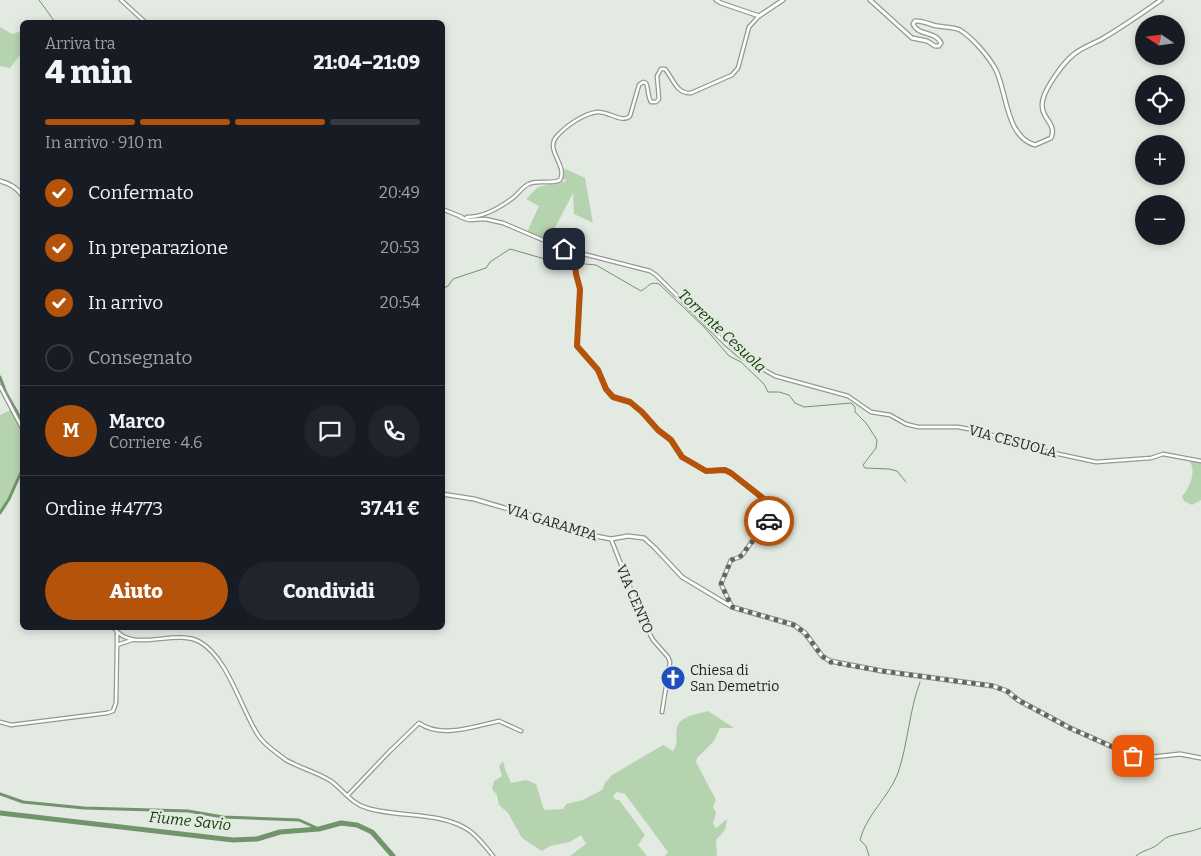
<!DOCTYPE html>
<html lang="it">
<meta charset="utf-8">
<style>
:root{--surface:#171b24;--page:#20242c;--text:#f1f3f6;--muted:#9ea1a6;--line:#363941;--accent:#b45309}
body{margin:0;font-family:Bitter,serif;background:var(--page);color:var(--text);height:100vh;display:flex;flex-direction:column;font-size:19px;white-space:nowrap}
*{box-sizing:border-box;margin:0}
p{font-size:16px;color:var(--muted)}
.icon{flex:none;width:28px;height:28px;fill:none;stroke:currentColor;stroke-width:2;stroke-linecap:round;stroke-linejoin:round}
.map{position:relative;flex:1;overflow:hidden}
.details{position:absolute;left:20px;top:20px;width:425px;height:610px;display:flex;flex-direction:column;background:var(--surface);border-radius:8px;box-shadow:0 2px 8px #0003}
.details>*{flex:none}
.needle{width:32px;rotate:283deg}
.tools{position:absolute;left:1135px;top:15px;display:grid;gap:10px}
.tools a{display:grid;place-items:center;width:50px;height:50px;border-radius:50%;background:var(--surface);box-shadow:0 2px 8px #0003;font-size:25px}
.pin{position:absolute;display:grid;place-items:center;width:42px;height:42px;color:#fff;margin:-21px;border-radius:10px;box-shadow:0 2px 8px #0006}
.courier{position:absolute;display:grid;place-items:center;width:50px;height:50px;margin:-25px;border:4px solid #b45309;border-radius:50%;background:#fff;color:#222;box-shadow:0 1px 6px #0007}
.head em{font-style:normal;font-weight:800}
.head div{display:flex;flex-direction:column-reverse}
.head{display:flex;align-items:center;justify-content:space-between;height:85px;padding:0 25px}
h1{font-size:32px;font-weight:800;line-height:38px}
.bar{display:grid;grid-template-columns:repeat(4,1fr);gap:8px 5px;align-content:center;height:60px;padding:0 25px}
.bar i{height:6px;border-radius:4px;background:var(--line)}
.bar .current{background:var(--accent)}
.bar p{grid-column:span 4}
.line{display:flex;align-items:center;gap:12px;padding:0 25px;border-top:1px solid var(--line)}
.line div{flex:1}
.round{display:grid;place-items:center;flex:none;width:52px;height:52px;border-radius:26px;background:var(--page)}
ol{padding:0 25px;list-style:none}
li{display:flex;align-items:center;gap:15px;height:55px}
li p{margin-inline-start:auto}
li .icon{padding:5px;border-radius:50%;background:var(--accent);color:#fff;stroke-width:4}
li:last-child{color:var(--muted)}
li i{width:28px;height:28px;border:2px solid var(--line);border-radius:50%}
.button{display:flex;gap:10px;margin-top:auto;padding:10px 25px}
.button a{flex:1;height:58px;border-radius:30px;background:var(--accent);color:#fff;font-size:20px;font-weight:800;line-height:58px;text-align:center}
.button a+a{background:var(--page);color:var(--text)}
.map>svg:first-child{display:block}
</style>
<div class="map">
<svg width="1201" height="856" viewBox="0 0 1201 856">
<rect width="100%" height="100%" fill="#e3eae2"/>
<path fill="#b6d3b0" d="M0,27L12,34L22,31V52L10,68L0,66Z
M566,169L585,178L593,223L574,214L573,193L548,241L527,232L539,206L526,199L538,187L567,181L562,178L563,170Z
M10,410L22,430V467L9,499L0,512V415Z
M1189,460L1201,462V500L1192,505L1184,501L1182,496C1190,487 1197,471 1189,460Z
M708,711L734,728H720L714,741L697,758L696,762L716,800L713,807L716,813L713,823L716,828L727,819L725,830L716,840L717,856H665L668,852L625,794L617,792L613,796L616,800H619L645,835L638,845L647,856H570L586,844L581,835L570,842L550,846L542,851L522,838L508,813L499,805L497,795L492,789L494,781L502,776L499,766L503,761L505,769L511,783L526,780L536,784L544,810L563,809L566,804L583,800L602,790L605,783L612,775L663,745L673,751C679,743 675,736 677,728C679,716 698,714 708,711Z"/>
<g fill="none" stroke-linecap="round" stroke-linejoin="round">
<path stroke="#72946b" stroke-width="1" d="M39,0L55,22
M442,289L448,286L453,279L486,268L490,262L510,249L552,261L596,265L641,291C649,287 649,281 659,284L704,327L729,356L741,362L764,384L768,392H779L789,395L795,403L804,407L851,403L855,407V412L866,423L877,440L876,448L863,465L865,468L889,469L897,471L906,482
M869,856L866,846L860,840C866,815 889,797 898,773C908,744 909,711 920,682
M1136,856C1142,851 1148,850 1154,847C1160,844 1163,838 1170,836C1181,833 1191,832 1201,828"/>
<path stroke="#72946b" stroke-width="3" d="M0,377L6,393L22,421
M0,513L9,499L22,470
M0,794L23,802L84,808L188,811L223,817L299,820L319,829"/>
<path stroke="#72946b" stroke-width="5" d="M0,813L233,840L257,839L280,832L319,829L341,823L357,825L372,832L393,856"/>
<defs>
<path id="street" d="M121,0L145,22
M442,209L462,217
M460,217L469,220L485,219L503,223L564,249L650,271L656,275L725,343L740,356L775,376L848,396L871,412L890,415L906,424L918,427H958L985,432L1004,440L1035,449L1096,462L1151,458L1163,454L1201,461
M467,217C484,217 501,207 514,197C519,193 523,186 529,184C538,179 549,185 560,180C568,165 544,150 557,136C566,126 583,114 597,112C609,111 622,124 630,116L639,85L643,82L646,83C649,89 647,95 651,102H656L659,99L657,76L661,69H665C673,78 676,94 691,93L732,75L738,68L749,27L759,16
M574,253L576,274L580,289L577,346L598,370L606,389L613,397L630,402L642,412L658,430L671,440L682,457L706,471L725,470L731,473L768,503L773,511L765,528L753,540L743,554L740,557L731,560L721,584L732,607
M0,386L22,428
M611,539L645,625L653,640L668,657L670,662L662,712
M114,628C132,654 175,628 200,642C228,658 241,709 258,735C264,745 277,753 286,760C300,768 317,772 331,781C343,790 352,804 367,808C399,818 442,811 470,831C479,838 486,847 493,856
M117,645V632
M0,722L11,725L107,713L113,711L116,703L117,645L132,640
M348,795L388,753L419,723C441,739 476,726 499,721L521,731"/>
<path id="secondary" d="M716,0L721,3L759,16L783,0
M870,0L912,38L927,41L935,46H939L941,43C936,31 918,36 913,24L915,21C923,20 930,25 937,26C944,27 954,27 960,30C973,38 989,57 996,70C1007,93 1006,137 1035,145L1051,138C1058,122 1038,119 1043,99C1046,87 1063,63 1073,55C1081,48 1090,45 1100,40C1121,28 1141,14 1161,0
M0,181C10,184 16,187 22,195
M442,494L474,499L553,522L585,534L611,539L628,536L644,538L655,548L682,577L732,607L794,625L805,633L822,656L830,661L882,671L993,686L1007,691L1018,700L1070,728L1133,756L1153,757L1180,754L1201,758"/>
</defs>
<use href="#street" stroke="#939992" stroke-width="5"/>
<use href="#secondary" stroke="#939992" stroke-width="5.5"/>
<use href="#street" stroke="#fff" stroke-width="2.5"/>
<use href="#secondary" stroke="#fff" stroke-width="3"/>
</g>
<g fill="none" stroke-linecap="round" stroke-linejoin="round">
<path stroke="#636763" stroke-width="5" stroke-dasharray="0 9" d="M769,521L740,557L731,560L721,584L732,607L794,625L805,633L822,656L830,662L882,671L993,686L1007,691L1018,700L1070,728L1133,756"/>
<path stroke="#b45309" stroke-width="6" d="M564,249L574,253L576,274L580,289L577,346L598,370L606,389L613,397L630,402L642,412L658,430L671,440L682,457L706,471L725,470L731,473L768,502L773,511L769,521"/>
</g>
<defs>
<symbol id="church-disc" viewBox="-11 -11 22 22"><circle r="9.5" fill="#1d50bd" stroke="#e3eae2"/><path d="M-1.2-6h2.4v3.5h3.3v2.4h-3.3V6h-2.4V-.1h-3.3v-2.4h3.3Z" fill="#fff"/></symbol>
</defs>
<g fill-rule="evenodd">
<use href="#church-disc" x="659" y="664" width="28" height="28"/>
</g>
<g text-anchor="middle" stroke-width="5" stroke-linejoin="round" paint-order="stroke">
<g font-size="14" fill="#1e211e" stroke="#e3eae2">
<text transform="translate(1013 441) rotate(15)" y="5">VIA CESUOLA</text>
<text transform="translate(552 522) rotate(17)" y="5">VIA GARAMPA</text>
<text transform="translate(635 599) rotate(67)" y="5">VIA CENTO</text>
</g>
<g font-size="14" fill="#1e211e" stroke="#e3eae2" text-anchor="start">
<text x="690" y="675">Chiesa di<tspan x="690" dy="16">San Demetrio</tspan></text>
</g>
<g font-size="15" font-style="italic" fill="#0b3c00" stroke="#e3eae2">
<text transform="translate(722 331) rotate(43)" y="5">Torrente Cesuola</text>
<text transform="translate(190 821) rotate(6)" y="5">Fiume Savio</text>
</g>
</g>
</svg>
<div class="tools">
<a><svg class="needle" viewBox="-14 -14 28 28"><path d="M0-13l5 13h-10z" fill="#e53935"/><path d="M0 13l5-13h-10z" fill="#9ea1a6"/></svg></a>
<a><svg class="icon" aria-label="locate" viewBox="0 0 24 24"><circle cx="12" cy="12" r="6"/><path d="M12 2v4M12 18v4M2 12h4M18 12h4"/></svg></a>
<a>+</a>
<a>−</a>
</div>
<div class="pin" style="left:1133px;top:756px;background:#ea580c"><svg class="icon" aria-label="bag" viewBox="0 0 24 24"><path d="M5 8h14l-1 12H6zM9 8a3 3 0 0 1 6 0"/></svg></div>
<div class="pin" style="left:564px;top:249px;background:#1f2937"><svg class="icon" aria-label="home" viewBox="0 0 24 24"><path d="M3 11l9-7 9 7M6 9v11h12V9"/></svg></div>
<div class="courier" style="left:769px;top:521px"><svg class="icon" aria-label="car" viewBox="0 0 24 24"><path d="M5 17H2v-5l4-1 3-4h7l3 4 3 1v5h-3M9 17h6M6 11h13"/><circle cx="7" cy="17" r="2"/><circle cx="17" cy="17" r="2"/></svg></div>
<section class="details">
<div class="head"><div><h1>4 min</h1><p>Arriva tra</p></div><em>21:04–21:09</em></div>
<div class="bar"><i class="current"></i><i class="current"></i><i class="current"></i><i></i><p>In arrivo · 910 m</p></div>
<ol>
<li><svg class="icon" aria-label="check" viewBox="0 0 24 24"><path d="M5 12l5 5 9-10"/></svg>Confermato<p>20:49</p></li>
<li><svg class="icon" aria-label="check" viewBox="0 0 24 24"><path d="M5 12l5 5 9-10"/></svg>In preparazione<p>20:53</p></li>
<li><svg class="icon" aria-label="check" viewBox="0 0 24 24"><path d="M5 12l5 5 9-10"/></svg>In arrivo<p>20:54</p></li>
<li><i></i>Consegnato</li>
</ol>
<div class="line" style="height:90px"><b class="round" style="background:var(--accent);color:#fff">M</b><div><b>Marco</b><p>Corriere · 4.6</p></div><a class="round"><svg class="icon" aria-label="chat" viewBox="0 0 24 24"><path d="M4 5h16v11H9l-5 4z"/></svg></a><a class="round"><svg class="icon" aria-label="phone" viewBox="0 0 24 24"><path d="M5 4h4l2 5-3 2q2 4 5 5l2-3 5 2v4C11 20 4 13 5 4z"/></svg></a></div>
<div class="line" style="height:65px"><div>Ordine #4773</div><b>37.41 €</b></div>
<div class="button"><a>Aiuto</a><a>Condividi</a></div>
</section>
</div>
